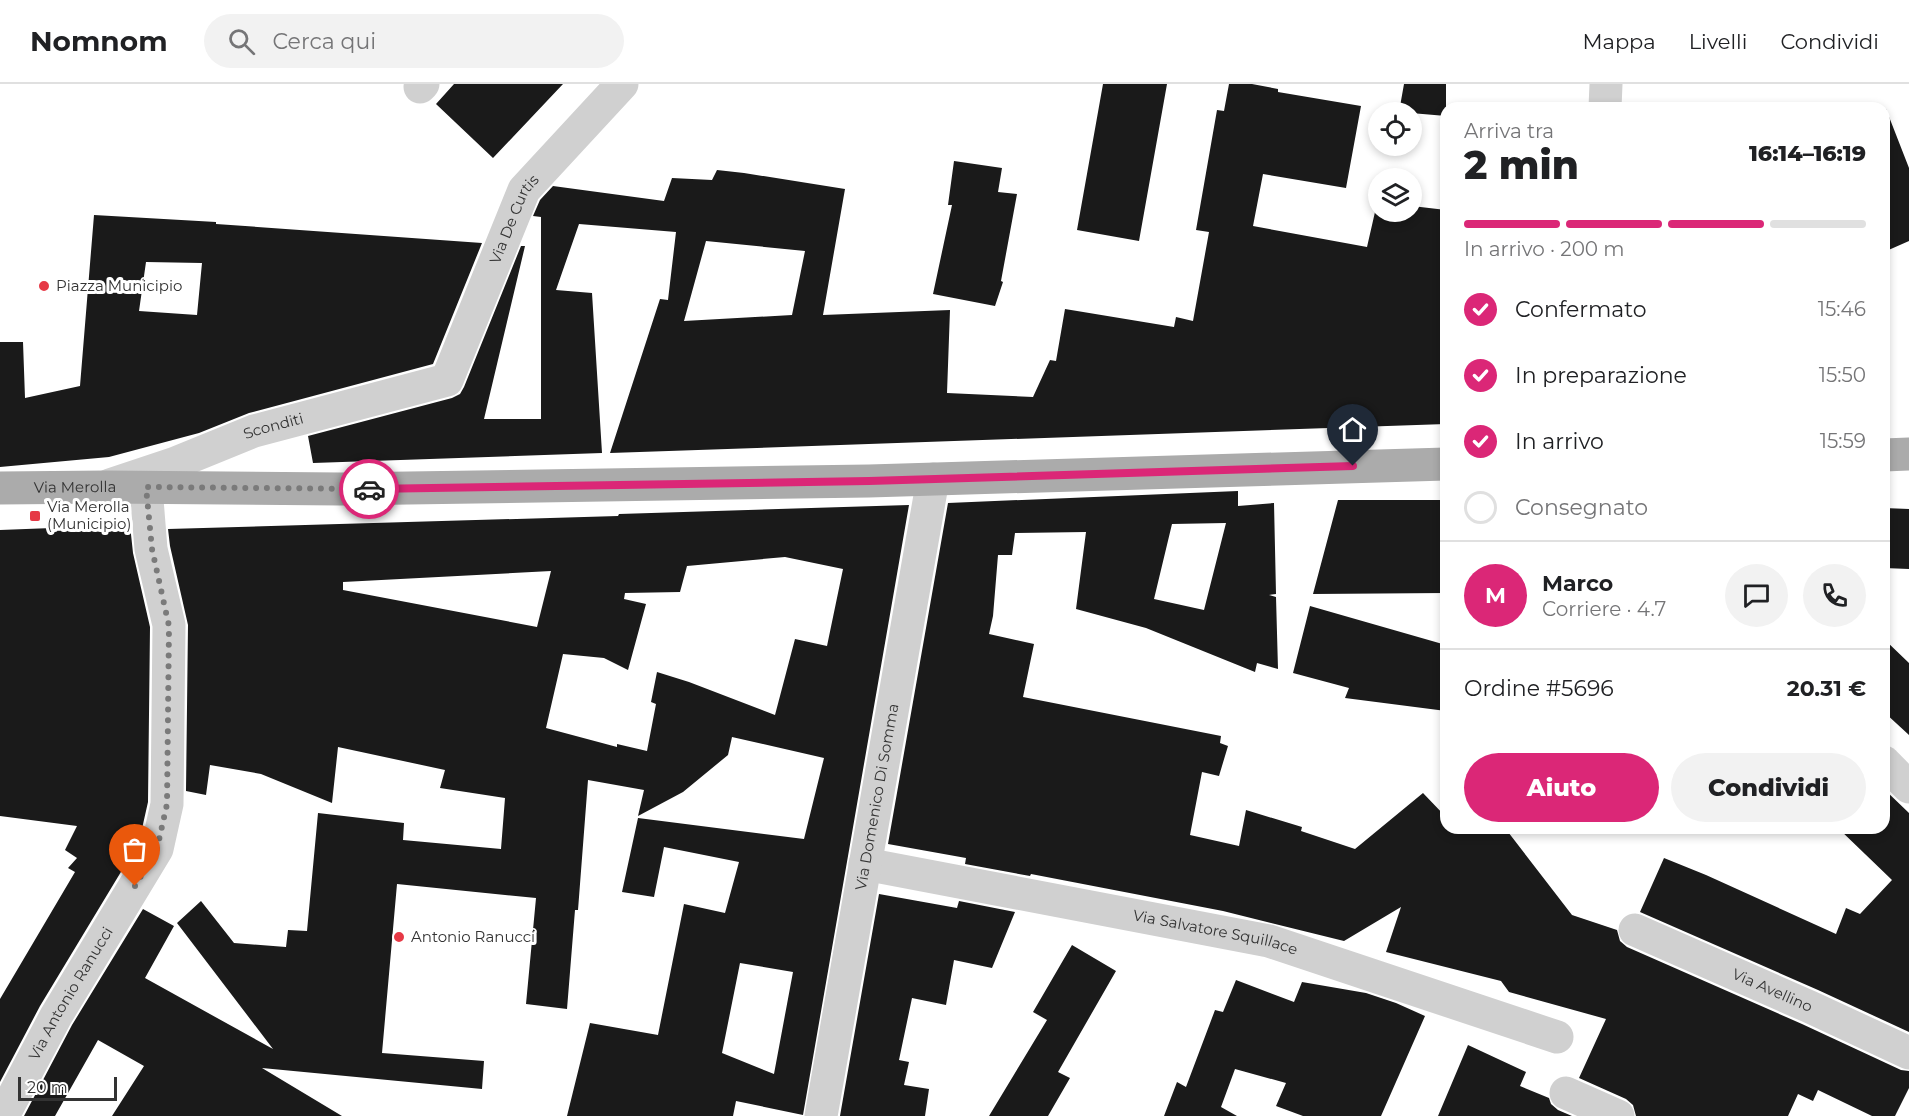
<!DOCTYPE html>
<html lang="it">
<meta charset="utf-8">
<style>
:root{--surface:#fff;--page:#f2f2f2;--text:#202124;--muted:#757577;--line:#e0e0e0;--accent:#db2777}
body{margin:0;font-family:Montserrat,sans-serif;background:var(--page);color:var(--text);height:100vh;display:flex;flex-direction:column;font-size:22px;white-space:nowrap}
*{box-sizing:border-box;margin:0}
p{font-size:20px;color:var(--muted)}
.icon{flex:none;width:33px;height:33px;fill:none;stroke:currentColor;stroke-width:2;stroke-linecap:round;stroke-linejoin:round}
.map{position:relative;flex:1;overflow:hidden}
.sheet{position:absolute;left:1440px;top:18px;width:450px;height:732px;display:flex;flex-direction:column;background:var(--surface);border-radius:18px;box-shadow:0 3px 9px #0003}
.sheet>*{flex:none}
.buttons{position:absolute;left:1368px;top:18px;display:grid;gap:12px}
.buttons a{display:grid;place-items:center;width:54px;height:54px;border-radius:50%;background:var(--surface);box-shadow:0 3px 9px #0003;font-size:30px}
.scale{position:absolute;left:18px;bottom:15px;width:99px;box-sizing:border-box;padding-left:6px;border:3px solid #333;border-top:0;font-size:16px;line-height:21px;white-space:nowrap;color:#333;-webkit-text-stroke:4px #fff;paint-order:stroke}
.pin{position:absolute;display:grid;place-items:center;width:51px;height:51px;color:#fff;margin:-62px -26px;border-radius:50% 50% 50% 0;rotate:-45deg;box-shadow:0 0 6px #0007}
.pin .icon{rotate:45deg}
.courier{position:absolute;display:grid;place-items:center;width:60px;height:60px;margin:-30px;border:4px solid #db2777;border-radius:50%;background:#fff;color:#222;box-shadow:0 2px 8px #0007}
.head em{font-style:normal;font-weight:800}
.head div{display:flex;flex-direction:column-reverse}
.head{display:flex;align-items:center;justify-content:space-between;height:102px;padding:0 24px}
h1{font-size:39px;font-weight:800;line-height:45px}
.bar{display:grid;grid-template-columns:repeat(4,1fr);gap:9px 6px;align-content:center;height:72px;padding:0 24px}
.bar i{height:8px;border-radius:4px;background:var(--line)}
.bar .on{background:var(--accent)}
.bar p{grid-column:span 4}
.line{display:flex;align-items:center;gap:15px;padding:0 24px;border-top:2px solid var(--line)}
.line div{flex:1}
.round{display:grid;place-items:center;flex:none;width:63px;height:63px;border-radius:32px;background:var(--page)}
ol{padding:0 24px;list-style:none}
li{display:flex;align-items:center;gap:18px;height:66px}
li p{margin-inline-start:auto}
li .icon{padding:6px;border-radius:50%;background:var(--accent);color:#fff;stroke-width:4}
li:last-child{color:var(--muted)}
li i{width:33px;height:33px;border:3px solid var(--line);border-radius:50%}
.action{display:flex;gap:12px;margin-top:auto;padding:12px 24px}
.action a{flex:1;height:69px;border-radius:36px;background:var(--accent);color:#fff;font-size:24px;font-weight:800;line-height:69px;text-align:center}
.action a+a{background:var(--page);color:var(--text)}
header{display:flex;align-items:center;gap:36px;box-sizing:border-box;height:84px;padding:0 30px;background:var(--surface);border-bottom:2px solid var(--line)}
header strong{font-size:28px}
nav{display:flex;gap:33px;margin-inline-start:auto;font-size:21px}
.search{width:420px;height:54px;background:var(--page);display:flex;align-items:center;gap:15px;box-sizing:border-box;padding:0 21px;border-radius:33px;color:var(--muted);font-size:22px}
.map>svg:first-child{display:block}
</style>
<header>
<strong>Nomnom</strong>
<div class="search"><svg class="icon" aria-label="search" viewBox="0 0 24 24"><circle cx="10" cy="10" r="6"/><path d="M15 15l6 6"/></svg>Cerca qui</div>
<nav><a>Mappa</a><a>Livelli</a><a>Condividi</a></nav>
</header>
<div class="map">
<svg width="1909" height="1032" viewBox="0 0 1909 1032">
<rect width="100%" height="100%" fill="#fff"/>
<path fill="#1a1a1a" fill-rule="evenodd" d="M454,0H563L493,74L436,20Z
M1103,0H1167L1139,157L1077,146Z
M1229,0H1252L1278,5V8L1361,22L1346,104L1263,90L1253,142L1367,163L1375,128H1412V122L1446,126V340L610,369L660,215L668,216L676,148L579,140L556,206L592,209L602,369L313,379L308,352L452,314L460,310L464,303L521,162H525L484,335H541V133L533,132L540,116L553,102L664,117L672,94L712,96L717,86L744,89L845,105L823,231L950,226L947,309L1033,313L1050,276L1056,277L1065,225L1174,243L1176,233L1193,237L1209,148L1196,146L1217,26L1224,27ZM706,157L805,167L792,231L684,237Z
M1404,0H1446V32L1399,28Z
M1884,25H1886L1909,84V157L1884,168Z
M954,77L1002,84L998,108L1017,110L1001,197L1003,198L995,222L933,210L952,121H948Z
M94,131L216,138V140L482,159L433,280L249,329L199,349L109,373L0,383V258H23L25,314L80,302ZM146,178L202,179L197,231L139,227Z
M1238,407V422L1274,419L1276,510L1269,511L1276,513L1278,585L1257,579L1255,588L1146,544L1076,525L1086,448L1015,449L1012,471H998L993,532L989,550L1034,560L1023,613L1221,652L1220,659L1228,662L1219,692L1202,688L1190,751L1239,762L1246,726L1302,743L1301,747L1355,765L1423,709L1446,733V744H1487L1491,746L1505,744L1572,831L1617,846L1620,857L1627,863L1802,940L1901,986L1909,987V1004L1895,1032H1872L1818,1006L1813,1017L1798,1010L1788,1032H1636L1633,1021L1626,1015L1579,994L1606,935L1509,908L1501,897L1386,868L1401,823L1344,857L1223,827L1031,790L1030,792L965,780L966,774L888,760L948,419ZM1226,439L1204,526L1154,515L1172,440Z
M1338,416H1446V509L1313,510Z
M909,421L803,1031L736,1017L733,1032H567L590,939L658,951L684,820L725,829L739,778L664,763L654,813L622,808L638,734L804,755L824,674L732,653L728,671L683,708L638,732L644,706L588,696L578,826H575L567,925L526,920L536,814L397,800L382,969L484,977L482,1005L262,984L342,1032H112L144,982L98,956L55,1032H24L72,941L143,825L174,842L145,894L273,965L177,839L201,817L234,859L286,863L288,846L307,847L318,729L404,739L403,756L501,765L505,714L440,704L445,686L338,663L332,719L261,690L210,681L206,711L186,707L188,541L170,462L168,445L618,432L619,430ZM785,473L843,485L827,562L795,555L775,631L689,598L657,588L651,618L656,620L647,667L617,660V663L546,644L563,570L604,574L628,586L646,520L624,515L625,509L680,508L687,482ZM551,487L537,543L343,506V498ZM740,879L793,888L774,990L722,969Z
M1884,424L1909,425V485L1884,484Z
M130,441L133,469L150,543L148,718L139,758L40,922L0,998V915L75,788L68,784L77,774L65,766L77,742L0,732V446Z
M1310,522L1446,561V627L1345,614L1349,604L1293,589Z
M1884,555L1909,579V651L1884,628Z
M1884,705L1909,729V948L1818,906L1640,828L1664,774L1706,791L1836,850L1846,824L1860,830L1892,796L1838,744H1884Z
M879,810L957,824L959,817L1015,828L992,884L954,876L946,921L912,914L899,976L909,978L904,1001L929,1005L925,1032H840Z
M1072,861L1116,887L1058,988L1070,994L1048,1032H989L1047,936L1033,928Z
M1236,896L1294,918L1302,898L1366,909L1396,919L1425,932L1381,1032H1303L1276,1022L1286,999L1235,985L1221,1023L1237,1032H1164L1177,998L1186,1003L1215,926L1223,928Z
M1468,961L1526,988L1520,1002L1549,1014L1551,1020L1558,1026L1572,1032H1438Z"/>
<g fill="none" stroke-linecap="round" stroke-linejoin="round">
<g stroke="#d0d0d0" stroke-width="33">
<path d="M420,3L423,0"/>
<path d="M1605,24L1606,0"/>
<path id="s1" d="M110,401L173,380L254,347L447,296L524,106L622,0"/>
<path d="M1884,678L1909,703"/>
<path id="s2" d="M865,780L1269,857L1557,953"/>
<path id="s3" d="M1635,846L1810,923L1909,969"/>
<path d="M1566,1009L1618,1032"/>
<path id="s4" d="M3,1032L56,932L157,765L167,720L169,541L151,465L146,403"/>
<path id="s5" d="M821,1032L933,395"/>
</g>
<g stroke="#ababab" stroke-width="33">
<path d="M1884,371L1909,370"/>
<path id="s6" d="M0,404L106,403L341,405L869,397L1446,380"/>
</g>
</g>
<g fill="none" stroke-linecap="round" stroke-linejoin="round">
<path stroke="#7a7a7a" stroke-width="6" stroke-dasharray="0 10.8" d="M135,802L157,765L167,720L169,542L152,465L146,403L369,405"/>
<path stroke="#db2777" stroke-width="8" d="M369,405L869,397L1353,382"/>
</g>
<g fill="#e63946" stroke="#fff" stroke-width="2">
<circle cx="44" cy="202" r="6"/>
<rect x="29" y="426" width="12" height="12" rx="3"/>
<circle cx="399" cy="853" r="6"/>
</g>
<g text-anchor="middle" stroke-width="6" stroke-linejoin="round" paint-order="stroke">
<g font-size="15" fill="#333" stroke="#fff">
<text dy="5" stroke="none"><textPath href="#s1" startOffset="528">Via De Curtis</textPath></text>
<text dy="5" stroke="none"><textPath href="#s1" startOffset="174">Sconditi</textPath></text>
<text dy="5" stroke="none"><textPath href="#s6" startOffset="75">Via Merolla</textPath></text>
<text dy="5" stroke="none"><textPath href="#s5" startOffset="324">Via Domenico Di Somma</textPath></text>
<text dy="5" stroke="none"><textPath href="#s2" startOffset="357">Via Salvatore Squillace</textPath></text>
<text dy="5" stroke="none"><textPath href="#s3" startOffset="150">Via Avellino</textPath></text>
<text dy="5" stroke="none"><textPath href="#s4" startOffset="140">Via Antonio Ranucci</textPath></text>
</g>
<g font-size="15" fill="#333" stroke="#fff" text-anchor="start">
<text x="56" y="207">Piazza Municipio</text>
<text x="47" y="428">Via Merolla<tspan x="47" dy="17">(Municipio)</tspan></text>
<text x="411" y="858">Antonio Ranucci</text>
</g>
</g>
</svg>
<div class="buttons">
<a><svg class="icon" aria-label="locate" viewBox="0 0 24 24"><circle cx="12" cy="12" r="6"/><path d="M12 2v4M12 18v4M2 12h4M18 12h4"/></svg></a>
<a><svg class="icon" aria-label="layers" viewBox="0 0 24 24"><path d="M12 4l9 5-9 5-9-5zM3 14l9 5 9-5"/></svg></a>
</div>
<div class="scale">20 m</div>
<div class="pin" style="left:135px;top:802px;background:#ea580c"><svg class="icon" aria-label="bag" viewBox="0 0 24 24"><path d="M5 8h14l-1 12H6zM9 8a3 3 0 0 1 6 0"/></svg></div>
<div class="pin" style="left:1353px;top:382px;background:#1f2937"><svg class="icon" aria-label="home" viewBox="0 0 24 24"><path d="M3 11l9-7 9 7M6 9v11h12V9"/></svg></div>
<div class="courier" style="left:369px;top:405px"><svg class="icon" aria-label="car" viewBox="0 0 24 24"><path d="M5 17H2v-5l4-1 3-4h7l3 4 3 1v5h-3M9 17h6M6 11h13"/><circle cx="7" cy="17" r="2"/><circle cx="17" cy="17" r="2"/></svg></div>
<section class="sheet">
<div class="head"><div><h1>2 min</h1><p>Arriva tra</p></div><em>16:14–16:19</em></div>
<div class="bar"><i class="on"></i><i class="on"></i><i class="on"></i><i></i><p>In arrivo · 200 m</p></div>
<ol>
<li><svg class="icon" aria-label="check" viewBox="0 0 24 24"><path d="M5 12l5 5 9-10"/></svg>Confermato<p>15:46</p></li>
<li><svg class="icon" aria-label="check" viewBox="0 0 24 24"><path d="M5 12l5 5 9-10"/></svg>In preparazione<p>15:50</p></li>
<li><svg class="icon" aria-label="check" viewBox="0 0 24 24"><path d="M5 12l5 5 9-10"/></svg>In arrivo<p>15:59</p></li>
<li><i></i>Consegnato</li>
</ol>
<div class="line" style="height:108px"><b class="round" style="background:var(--accent);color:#fff">M</b><div><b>Marco</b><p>Corriere · 4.7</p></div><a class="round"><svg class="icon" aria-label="chat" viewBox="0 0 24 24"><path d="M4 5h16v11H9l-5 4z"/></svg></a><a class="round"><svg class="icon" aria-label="phone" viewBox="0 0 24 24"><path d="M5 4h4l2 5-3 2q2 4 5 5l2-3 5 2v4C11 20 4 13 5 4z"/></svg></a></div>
<div class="line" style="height:78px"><div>Ordine #5696</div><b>20.31 €</b></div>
<div class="action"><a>Aiuto</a><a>Condividi</a></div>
</section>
</div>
